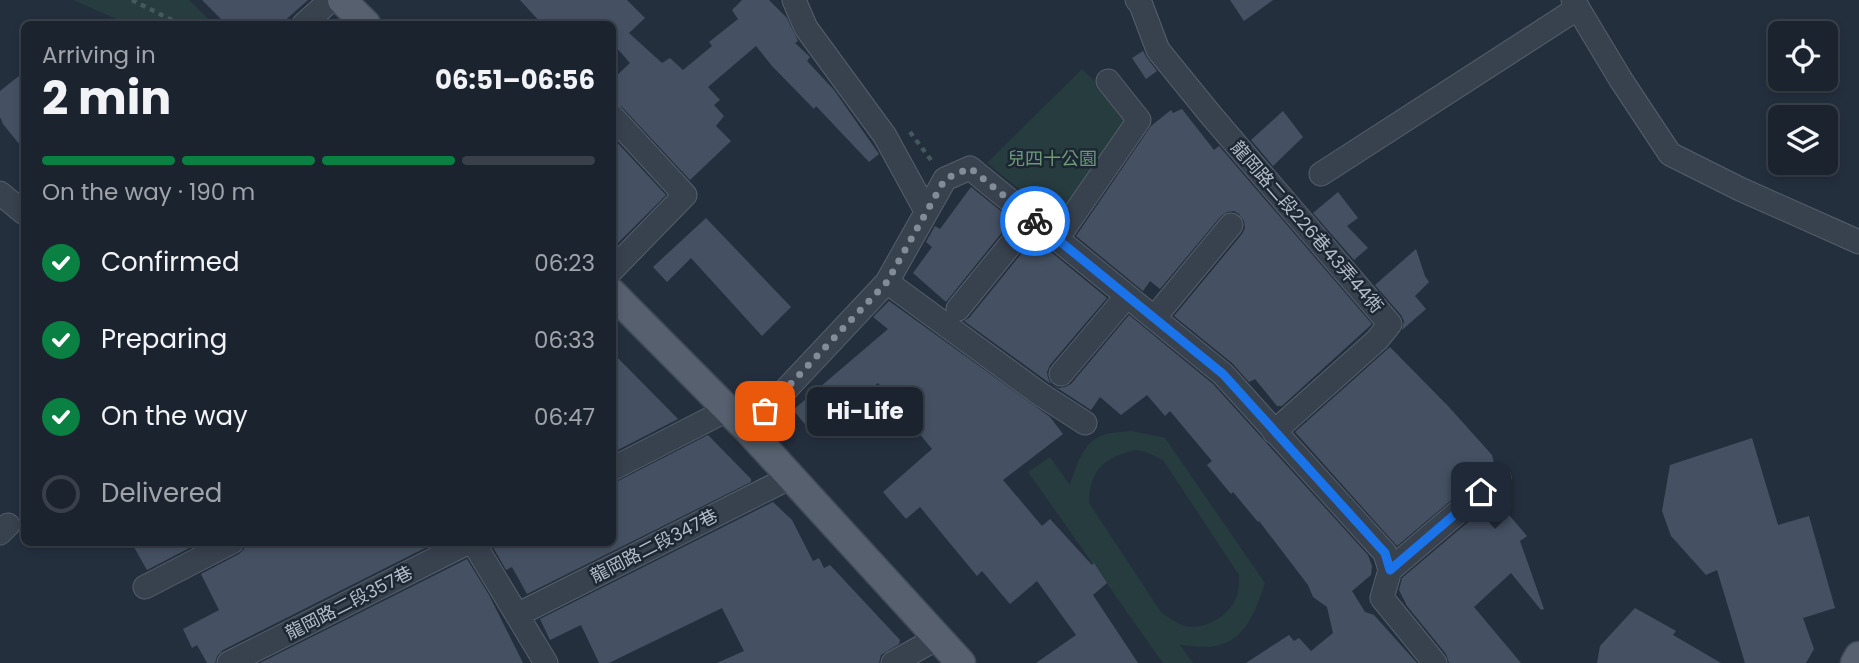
<!DOCTYPE html>
<meta charset="utf-8">
<style>
:root{--surface:#1b232e;--page:#242b36;--text:#f1f3f6;--muted:#a0a4aa;--line:#39404a;--accent:#0b8043}
body{margin:0;font-family:Poppins,"Noto Sans TC",sans-serif;background:var(--page);color:var(--text);height:100vh;display:flex;flex-direction:column;font-size:26px;white-space:nowrap}
*{box-sizing:border-box;margin:0}
p{font-size:23px;color:var(--muted)}
.icon{flex:none;width:38px;height:38px;fill:none;stroke:currentColor;stroke-width:2;stroke-linecap:round;stroke-linejoin:round}
.map{position:relative;flex:1;overflow:hidden}
.panel{position:absolute;left:21px;top:21px;width:595px;height:525px;display:flex;flex-direction:column;background:var(--surface);border-radius:10px;box-shadow:0 4px 10px #0003,0 0 0 2px var(--line)}
.panel>*{flex:none}
.tools{position:absolute;left:1768px;top:21px;display:grid;gap:14px}
.tools a{display:grid;place-items:center;width:70px;height:70px;border-radius:10px;background:var(--surface);box-shadow:0 4px 10px #0003,0 0 0 2px var(--line);font-size:35px}
.pin{position:absolute;display:grid;place-items:center;width:60px;height:60px;color:#fff;margin:-30px;border-radius:14px;box-shadow:0 4px 10px #0006}
.courier{position:absolute;display:grid;place-items:center;width:70px;height:70px;margin:-35px;border:5px solid #1a73e8;border-radius:50%;background:#fff;color:#222;box-shadow:0 2px 9px #0007}
.bubble{position:absolute;height:49px;border-radius:10px;background:var(--surface);box-shadow:0 4px 10px #0003,0 0 0 2px var(--line);font-size:23px;font-weight:700;line-height:49px;text-align:center}
.head em{font-style:normal;font-weight:700}
.head div{display:flex;flex-direction:column-reverse}
.head{display:flex;align-items:center;justify-content:space-between;height:119px;padding:0 21px}
h1{font-size:46px;font-weight:700;line-height:52px}
.bar{display:grid;grid-template-columns:repeat(4,1fr);gap:10px 7px;align-content:center;height:84px;padding:0 21px}
.bar i{height:9px;border-radius:5px;background:var(--line)}
.bar .active{background:var(--accent)}
.bar p{grid-column:span 4}
ol{padding:0 21px;list-style:none}
li{display:flex;align-items:center;gap:21px;height:77px}
li p{margin-inline-start:auto}
li .icon{padding:7px;border-radius:50%;background:var(--accent);color:#fff;stroke-width:4}
li:last-child{color:var(--muted)}
li i{width:38px;height:38px;border:4px solid var(--line);border-radius:50%}
.map>svg:first-child{display:block}
</style>
<div class="map">
<svg width="1859" height="663" viewBox="0 0 1859 663">
<rect width="100%" height="100%" fill="#242f3e"/>
<path fill="#263c3f" fill-rule="evenodd" d="M73,0H189L213,24H128Z
M1082,69L1122,107L1125,129L1061,223L987,163Z
M1132,431L1165,438L1265,583C1256,609 1246,641 1215,646C1204,648 1191,646 1180,645L1193,663H1163L1028,472L1050,457L1070,485C1076,466 1083,442 1103,435C1112,432 1123,432 1132,431ZM1135,450L1146,452L1163,460L1239,575C1239,581 1239,587 1238,592C1234,613 1206,631 1185,626C1176,623 1169,618 1161,612L1089,503C1090,470 1103,458 1135,450Z"/>
<path fill="#455162" d="M202,0H308L281,24H226Z
M520,0H627L645,18L629,33L662,63L670,58L683,70L712,46L709,42L738,19L732,10L742,0H769L787,18L798,41L795,43L810,57L807,61L834,90L879,154L869,162L816,106L814,109L772,66L756,46L708,87L720,100L714,105L724,116L716,126L731,141L690,180L622,107L612,102V80L630,63L615,46L612,48V24H542Z
M1230,0H1273L1244,21Z
M1143,51L1147,58L1157,71L1146,79L1132,58Z
M24,72V150L3,124L0,117V91Z
M1182,109L1214,150L1219,146L1372,324L1282,406H1277L1255,379L1249,382L1232,363L1174,316L1242,234L1245,228L1244,221L1239,214L1234,211L1227,212L1221,216L1160,289L1150,281L1143,291L1076,236L1151,126L1171,110L1173,113Z
M1283,111L1303,137L1273,166L1251,140Z
M612,137L666,195L612,249Z
M971,187L1012,220L946,302L913,273L932,247L926,242L935,226L940,229Z
M1338,192L1358,218L1347,226L1368,248L1354,260L1313,213Z
M706,218L791,307L762,336L691,258L667,282L653,267Z
M1034,238L1107,298L1050,365L1047,372L1048,378L1051,384L1059,388L1065,387L1071,384L1129,315L1213,384L1368,555L1372,566L1371,575L1352,591L1365,612L1374,615L1417,663H1246L1289,635L1294,641L1299,638L1311,651L1333,633L1327,607L1313,597L1308,585L1259,521L1258,522L1233,492L1231,494L1207,465L1212,461L1170,411L1165,416L1147,395L1121,415L1100,397L1091,410L1048,382L964,321L969,318Z
M1416,249L1425,276L1429,282L1415,296L1426,309L1402,330L1404,321L1401,315L1375,285Z
M889,301L1050,417L1063,434L1003,480L1042,526L1050,519L1092,565L1094,563L1107,583L1093,595L1138,663H1036L1076,635L1037,581L1010,604L982,571L977,576L920,507L906,519L883,492L932,449L878,383L815,436L793,410L888,329L873,317Z
M1390,347L1448,406L1492,455L1494,464L1397,546L1295,432Z
M612,352L678,419L612,453Z
M708,435L751,479V482L527,594L512,567L506,570L490,542H612V483L618,481Z
M1752,438L1778,525L1809,516L1835,608L1803,618L1814,649L1806,663H1745L1717,570L1706,575L1671,536L1662,511L1670,465Z
M773,502L792,520L813,561L819,558L824,568L830,565L900,640L899,644L881,655L879,663H717L744,651L722,608L609,663H599L581,625L550,640L540,619Z
M1480,512L1495,529L1509,515L1527,536L1520,541L1544,609L1541,610L1511,573L1474,607L1521,663H1449L1446,654L1407,606L1399,590L1402,578Z
M131,542H201L147,570Z
M246,542H437L223,650L217,656L215,663H207L197,645L192,648L183,629L219,610L201,574L239,554L244,549Z
M467,559L489,595L523,663H260Z
M1635,608L1676,631L1673,635L1721,663H1597L1600,646Z"/>
<g fill="none" stroke-linecap="round" stroke-linejoin="round">
<defs>
<path id="minor" d="M794,0L806,28L885,136L926,211
M1137,0L1141,5L1158,50L1210,114L1390,324L1377,340L1274,432
M1573,0L1621,80L1670,154L1740,189L1859,242
M304,24L331,0
M612,116L685,195L612,270
M1321,174L1578,8
M0,193L24,213
M1057,239L1139,120L1108,81
M887,282L1040,394L1085,423
M958,309L1032,218
M1154,318L1231,225
M1061,374L1127,296
M748,430L887,282L945,179L970,168L1223,374L1385,553L1390,570L1382,598L1435,663
M612,469L727,410
M0,533L8,525
M473,542L546,663
M1390,570L1499,477
M145,587L232,542
M517,615L791,477
M229,663L469,542
M893,663L939,637"/>
<path id="major" d="M342,0L366,24
M612,293L748,430L961,663
M1855,663L1859,656"/>
</defs>
<use href="#minor" stroke="#565f6c" stroke-width="25"/>
<use href="#major" stroke="#414a57" stroke-width="31"/>
<path stroke="#44595c" stroke-width="4.5" stroke-dasharray="5 5" stroke-linecap="butt" d="M132,0L180,24
M910,132L934,164"/>
<use href="#minor" stroke="#38414e" stroke-width="23"/>
<use href="#major" stroke="#56606e" stroke-width="28"/>
</g>
<g fill="none" stroke-linecap="round" stroke-linejoin="round">
<path stroke="#828b98" stroke-width="7" stroke-dasharray="0 12.6" d="M765,411L887,282L945,179L970,168L1035,221"/>
<path stroke="#1a73e8" stroke-width="9" d="M1035,221L1223,374L1385,553L1390,570L1481,492"/>
</g>
<g text-anchor="middle" stroke-width="5" stroke-linejoin="round" paint-order="stroke">
<g font-size="18" fill="#6b9a76" stroke="#1d2633">
<text x="1052" y="165">兒四十公園</text>
</g>
<g font-size="18" fill="#b4bcc9" stroke="#1d2633">
<text transform="translate(1307 227) rotate(49)" y="6">龍岡路二段226巷43弄44衖</text>
<text transform="translate(654 546) rotate(-27)" y="6">龍岡路二段347巷</text>
<text transform="translate(349 603) rotate(-27)" y="6">龍岡路二段357巷</text>
</g>
</g>
</svg>
<div class="tools">
<a><svg class="icon" aria-label="locate" viewBox="0 0 24 24"><circle cx="12" cy="12" r="6"/><path d="M12 2v4M12 18v4M2 12h4M18 12h4"/></svg></a>
<a><svg class="icon" aria-label="layers" viewBox="0 0 24 24"><path d="M12 4l9 5-9 5-9-5zM3 14l9 5 9-5"/></svg></a>
</div>
<div class="pin" style="left:765px;top:411px;background:#ea580c"><svg class="icon" aria-label="bag" viewBox="0 0 24 24"><path d="M5 8h14l-1 12H6zM9 8a3 3 0 0 1 6 0"/></svg></div>
<div class="pin" style="left:1481px;top:492px;background:#1f2937"><svg class="icon" aria-label="home" viewBox="0 0 24 24"><path d="M3 11l9-7 9 7M6 9v11h12V9"/></svg></div>
<div class="courier" style="left:1035px;top:221px"><svg class="icon" aria-label="bike" viewBox="0 0 24 24"><circle cx="6" cy="16" r="4"/><circle cx="18" cy="16" r="4"/><path d="M6 16l4-8h5l3 8M10 8l3 8H6M13 5h3"/></svg></div>
<div class="bubble" style="left:807px;top:387px;width:116px">Hi-Life</div>
<section class="panel">
<div class="head"><div><h1>2 min</h1><p>Arriving in</p></div><em>06:51–06:56</em></div>
<div class="bar"><i class="active"></i><i class="active"></i><i class="active"></i><i></i><p>On the way · 190 m</p></div>
<ol>
<li><svg class="icon" aria-label="check" viewBox="0 0 24 24"><path d="M5 12l5 5 9-10"/></svg>Confirmed<p>06:23</p></li>
<li><svg class="icon" aria-label="check" viewBox="0 0 24 24"><path d="M5 12l5 5 9-10"/></svg>Preparing<p>06:33</p></li>
<li><svg class="icon" aria-label="check" viewBox="0 0 24 24"><path d="M5 12l5 5 9-10"/></svg>On the way<p>06:47</p></li>
<li><i></i>Delivered</li>
</ol>
</section>
</div>
